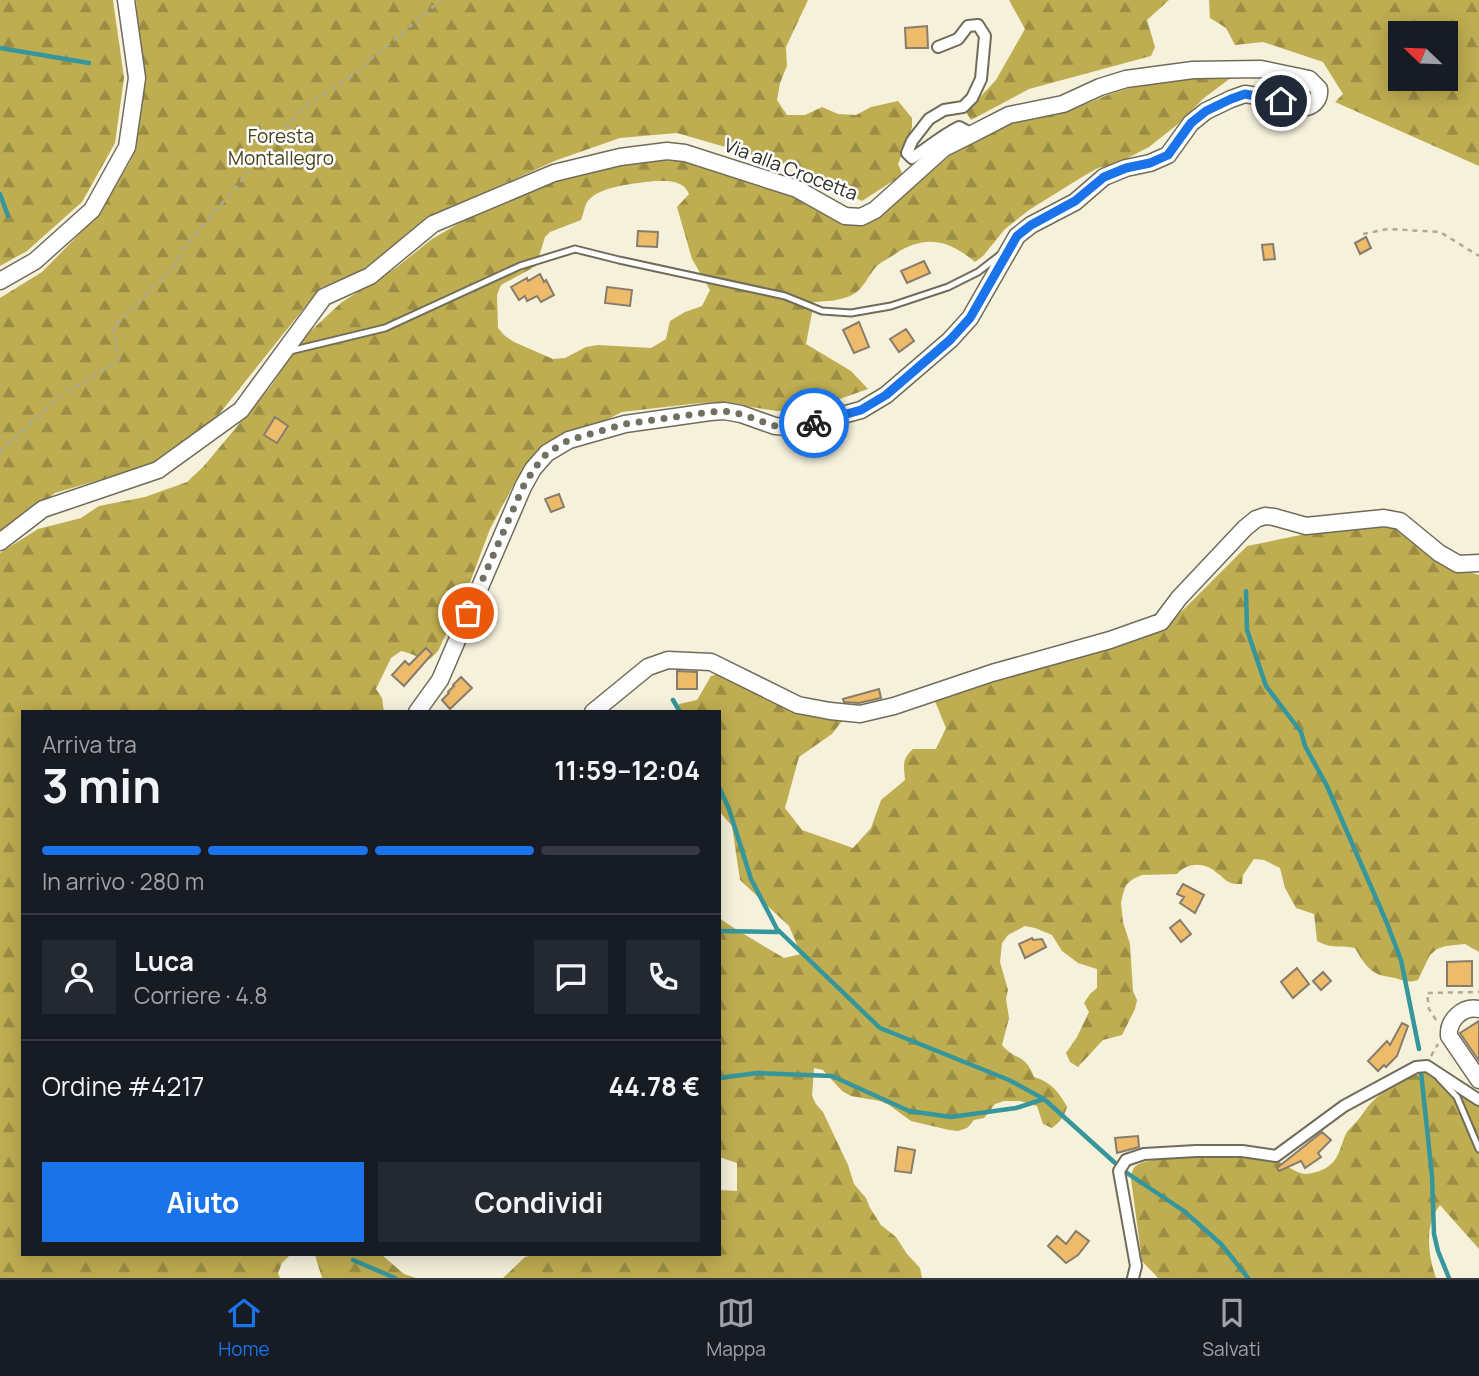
<!DOCTYPE html>
<html lang="it">
<meta charset="utf-8">
<style>
:root{--surface:#171b24;--page:#242831;--text:#f1f3f6;--muted:#9ea1a6;--line:#363941;--accent:#1a73e8}
body{margin:0;font-family:Manrope,sans-serif;background:var(--page);color:var(--text);height:100vh;display:flex;flex-direction:column;font-size:26px;white-space:nowrap}
*{box-sizing:border-box;margin:0}
p{font-size:23px;color:var(--muted)}
.icon{flex:none;width:38px;height:38px;fill:none;stroke:currentColor;stroke-width:2;stroke-linecap:round;stroke-linejoin:round}
.map{position:relative;flex:1;overflow:hidden}
.sheet{position:absolute;left:21px;top:710px;width:700px;height:546px;display:flex;flex-direction:column;background:var(--surface);border-radius:0px;box-shadow:0 4px 18px #0003}
.sheet>*{flex:none}
.needle{width:46px;rotate:293deg}
.tools{position:absolute;left:1388px;top:21px;display:grid;gap:14px}
.tools a{display:grid;place-items:center;width:70px;height:70px;border-radius:0px;background:var(--surface);box-shadow:0 4px 18px #0003;font-size:35px}
.pin{position:absolute;display:grid;place-items:center;width:60px;height:60px;color:#fff;margin:-30px;border:4px solid #fff;border-radius:50%;box-shadow:0 2px 7px #0007}
.courier{position:absolute;display:grid;place-items:center;width:70px;height:70px;margin:-35px;border:5px solid #1a73e8;border-radius:50%;background:#fff;color:#222;box-shadow:0 2px 9px #0007}
.summary em{font-style:normal;font-weight:700}
.summary div{display:flex;flex-direction:column-reverse}
.summary{display:flex;align-items:center;justify-content:space-between;height:119px;padding:0 21px}
h1{font-size:46px;font-weight:700;line-height:52px}
.bar{display:grid;grid-template-columns:repeat(4,1fr);gap:10px 7px;align-content:center;height:84px;padding:0 21px}
.bar i{height:9px;border-radius:5px;background:var(--line)}
.bar .selected{background:var(--accent)}
.bar p{grid-column:span 4}
.line{display:flex;align-items:center;gap:18px;padding:0 21px;border-top:2px solid var(--line)}
.line div{flex:1}
.round{display:grid;place-items:center;flex:none;width:74px;height:74px;border-radius:0px;background:var(--page)}
.button{display:flex;gap:14px;margin-top:auto;padding:14px 21px}
.button a{flex:1;height:80px;border-radius:0px;background:var(--accent);color:#fff;font-size:28px;font-weight:700;line-height:80px;text-align:center}
.button a+a{background:var(--page);color:var(--text)}
.tabs{display:flex;justify-content:space-around;align-items:center;height:98px;border-top:2px solid var(--line);background:var(--surface);font-size:19px;color:var(--muted)}
.tabs a{display:grid;justify-items:center;gap:4px}
.tabs .selected{color:var(--accent)}
.map>svg:first-child{display:block}
</style>
<div class="map">
<svg width="1479" height="1278" viewBox="0 0 1479 1278">
<defs>
<pattern id="forest-firs" width="22" height="20" patternUnits="userSpaceOnUse" patternTransform="scale(1.75)"><rect width="22" height="20" fill="#bfad51"/><path d="M5 1l3.5 6h-7zM16 11l3.5 6h-7z" fill="#9b8d43"/></pattern>
</defs>
<rect width="100%" height="100%" fill="#f5f1db"/>
<path fill="url(#forest-firs)" fill-rule="evenodd" d="M0,0H113L124,78L115,143L82,202L27,251L0,266Z
M136,0H808L786,47L787,66L780,83L777,100L787,115H805L822,107L838,114L856,115L871,107L898,101L912,118V127L898,164L902,173L896,179L862,201L791,166L677,133L620,138L557,160L431,217L361,271L320,288L216,418L170,459L55,493L0,534V298L42,272L97,216L131,160L143,84Z
M1009,0H1169L1147,20L1155,47L1151,56L1029,89L971,120L966,112L996,80L1025,29Z
M1209,0H1479V166L1335,102L1343,94L1323,62L1263,42L1235,45L1226,28L1210,18ZM1400,33H1446V79H1400Z
M1186,77H1232L1204,98L1178,124L1149,147L1116,164L1098,168L1082,177L1029,210L1005,229L983,256L975,262C949,240 925,234 895,254C890,258 882,261 877,266C868,275 864,289 852,295C840,301 827,301 814,302L806,344L851,371L868,389L834,401L796,410L777,411L719,402L700,403L622,412L598,424L569,431L534,456L515,482L490,529L469,585L438,651L430,659C420,659 411,653 401,651L391,658L376,689L382,698L384,712H23V1255H290L282,1263L278,1273L280,1278H0V553L38,529L81,518L99,506L145,497L187,482L203,467L271,386L302,339L342,302L397,267L432,239L490,205L563,176L610,164L684,157L762,186L789,193L835,220L852,224L870,220L885,212L954,152L1017,121L1074,109L1110,94L1136,86ZM655,181C669,181 683,180 689,194L677,207L692,259L710,290L702,306L685,312L670,321L666,339L651,348L598,345L586,347L565,358L553,359L514,342L505,336L498,328L497,295L501,285L536,266L545,237L550,232L581,220C583,215 584,209 586,204C595,186 638,183 655,181Z
M1386,524L1403,529L1455,568L1479,575V952L1465,944L1446,946L1437,949L1430,955L1418,980C1408,983 1404,981 1395,978C1391,977 1387,977 1384,976C1369,973 1362,960 1355,948C1339,944 1333,950 1317,941L1314,914L1296,908L1285,888L1280,868L1264,860L1254,859L1243,875L1242,884C1239,884 1233,884 1231,883C1225,881 1222,876 1217,873C1205,862 1188,862 1177,874L1142,875L1133,879L1126,885L1123,894L1121,903L1123,922L1130,944L1133,991L1137,1000L1135,1009L1122,1035L1103,1040L1078,1067L1070,1062L1066,1053L1077,1037L1089,1012L1084,1003L1090,994L1097,988V969L1078,963L1062,951L1052,935L1035,928L1025,926L1008,935L1002,943L1000,962L1008,990L1006,999L1009,1018L1002,1045C1015,1061 1025,1053 1034,1077C1051,1082 1059,1092 1067,1107C1064,1117 1060,1122 1052,1128L1043,1124L1037,1106L1020,1101H1004L995,1104L984,1118L974,1120L967,1128L958,1131L949,1130L911,1121L889,1105L880,1101L851,1096L842,1091L823,1070L814,1068L812,1096L816,1104L823,1112L848,1165L854,1184L866,1198L870,1208L881,1225L896,1237L907,1254L920,1268L922,1278H503L525,1257L534,1255H719V1190L737,1191V1163L719,1157V918L737,930L784,958L801,954L789,926L740,880L732,826L719,811V712H676L679,704L697,700L711,676L719,674L845,717L832,734L799,757L785,808L802,830L853,848L871,828L881,800L905,780C904,766 901,760 913,749H936L946,728L934,699L1049,661L1150,635L1173,620L1247,546L1350,525Z
M1427,1072L1479,1104V1249L1440,1205C1424,1225 1428,1256 1436,1278H1158L1142,1261L1131,1179C1132,1173 1132,1168 1137,1165C1152,1154 1257,1154 1276,1161C1286,1164 1295,1173 1305,1174C1312,1174 1325,1170 1330,1165C1340,1158 1341,1142 1347,1132C1350,1128 1355,1124 1358,1120C1363,1114 1366,1108 1371,1103C1385,1088 1407,1076 1427,1072Z
M315,1255H382L404,1274L416,1278H322Z"/>
<g fill="none" stroke-linecap="round" stroke-linejoin="round">
<path stroke="#35969b" stroke-width="4.5" d="M0,48L89,63
M0,194L8,216
M1246,591L1247,630L1266,686L1301,732L1305,746L1327,786L1386,921L1401,960L1419,1049
M673,700L680,712
M719,787L729,809L751,879L777,929L880,1028L1009,1080L1044,1099L1124,1171L1184,1211L1222,1245L1248,1278
M719,931L778,932
M1421,1072L1432,1176L1434,1234L1438,1251L1449,1278
M719,1078L757,1073L832,1076L909,1111L951,1117L1016,1108L1044,1099
M353,1260L395,1278"/>
</g>
<path fill="#edbb69" stroke="#887d6c" stroke-width="2" d="M927,26L928,48H906L905,28Z
M638,231L658,232L657,247L637,246Z
M1366,237L1371,248L1360,254L1355,243Z
M1273,244L1275,259L1264,260L1262,245Z
M924,261L930,273L907,283L901,271Z
M540,274L544,282L546,280L554,295L541,302L537,296L527,301L525,296L519,300L511,287L527,278L528,281Z
M607,287L632,290L630,306L605,303Z
M859,322L869,347L854,353L843,330Z
M906,329L914,341L899,352L890,339Z
M275,417L288,426L277,443L264,435Z
M559,494L564,507L551,512L545,499Z
M426,648L432,654L404,686L392,675L405,661L409,665Z
M677,671L697,672V689H677Z
M461,677L472,688L450,709L442,700L449,693L448,692L454,686L453,685Z
M879,689L881,698L859,703L844,702L843,699Z
M1183,884L1204,895L1195,913L1180,903L1184,897L1177,894Z
M1180,920L1191,934L1181,942L1170,928Z
M1032,938L1033,940L1042,939L1046,947L1025,958L1019,944Z
M1472,961V986H1447V962Z
M1297,968L1309,984L1293,998L1281,982Z
M1323,972L1331,981L1321,990L1313,981Z
M1479,1021V1061L1460,1033Z
M1402,1023L1408,1026L1397,1056L1386,1067L1384,1065L1378,1071L1368,1061L1387,1041L1390,1045Z
M1322,1132L1331,1140L1318,1153L1321,1157L1305,1168L1301,1161L1279,1171L1277,1168Z
M1138,1136L1139,1147L1117,1153L1115,1138Z
M898,1147L915,1150L911,1173L895,1171Z
M1076,1231L1089,1241L1078,1255L1066,1263L1048,1246L1057,1236L1066,1244Z"/>
<g fill="none" stroke-linecap="round" stroke-linejoin="round">
<defs>
<path id="lane" d="M290,351L385,328L520,266L575,249L619,260L785,296L822,311L851,313L891,306L948,287L978,272L1000,255
M1439,1078L1457,1097L1479,1149"/>
<path id="street" d="M938,47L958,39L968,26L978,25L985,36L981,79L972,98L963,107L944,110L929,119L912,141L907,153L912,158C929,147 941,136 959,127L972,134
M1133,1278L1136,1266L1119,1171L1126,1160L1144,1154L1196,1151H1242L1276,1156L1344,1106L1416,1067L1427,1066L1479,1100"/>
<path id="secondary" d="M0,281L35,261L92,210L127,147L137,78L126,0
M0,542L43,509L158,470L241,410L324,297L370,276L433,224L554,173L620,157L667,151L685,153L797,189L845,216L861,217L875,210L944,148L972,134L1009,115L1063,104L1100,87L1126,79L1193,70L1261,69L1309,79L1319,89C1320,98 1315,105 1307,107L1264,97L1245,94L1231,99L1206,111L1191,123L1168,155L1150,163L1126,168L1104,177L1075,202L1031,225L1017,236L970,318L950,340L886,395L861,410L806,425L789,427L775,426L741,414L724,411L710,412L625,424L569,440L547,453L533,469L523,487L440,680L417,712
M593,712L648,667L668,660L711,662L798,705L830,711L860,714L894,706L992,673L1110,640L1161,622L1179,598L1245,528L1256,519L1265,516L1274,517L1306,526L1384,518L1400,521L1439,553L1458,564L1479,563
M1479,1009C1462,1006 1448,1020 1449,1036L1479,1080"/>
</defs>
<use href="#lane" stroke="#706c5a" stroke-width="9"/>
<use href="#street" stroke="#706c5a" stroke-width="14"/>
<use href="#secondary" stroke="#706c5a" stroke-width="19"/>
<path stroke="#adaa99" stroke-width="2.5" stroke-dasharray="5 5" stroke-linecap="butt" d="M1363,234L1388,229L1440,232L1479,256
M0,453L2,450L59,397L119,360L113,327L178,263L182,250L305,106L348,79L441,0
M1436,1020L1429,1009L1427,993L1479,992
M1431,1056L1438,1044"/>
<use href="#lane" stroke="#fff" stroke-width="5"/>
<use href="#street" stroke="#fff" stroke-width="10"/>
<use href="#secondary" stroke="#fff" stroke-width="16"/>
</g>
<g fill="none" stroke-linecap="round" stroke-linejoin="round">
<path stroke="#727063" stroke-width="7" stroke-dasharray="0 12.6" d="M468,613L523,487L534,469L547,453L569,440L625,424L710,412L724,411L741,414L775,426L789,427L814,423"/>
<path stroke="#1a73e8" stroke-width="9" d="M814,423L861,410L886,395L950,340L970,318L1017,236L1031,225L1075,201L1104,177L1126,168L1150,163L1168,155L1191,123L1206,111L1231,99L1245,94L1281,101"/>
</g>
<g text-anchor="middle" stroke-width="5" stroke-linejoin="round" paint-order="stroke">
<g font-size="19" fill="#4a421b" stroke="#fff">
<text x="281" y="143">Foresta<tspan x="281" dy="22">Montallegro</tspan></text>
</g>
<g font-size="19" fill="#2c2b23" stroke="#fff">
<text transform="translate(791 169) rotate(21)" y="7">Via alla Crocetta</text>
</g>
</g>
</svg>
<div class="tools">
<a><svg class="needle" viewBox="-14 -14 28 28"><path d="M0-13l5 13h-10z" fill="#e53935"/><path d="M0 13l5-13h-10z" fill="#9ea1a6"/></svg></a>
</div>
<div class="pin" style="left:468px;top:613px;background:#ea580c"><svg class="icon" aria-label="bag" viewBox="0 0 24 24"><path d="M5 8h14l-1 12H6zM9 8a3 3 0 0 1 6 0"/></svg></div>
<div class="pin" style="left:1281px;top:101px;background:#1f2937"><svg class="icon" aria-label="home" viewBox="0 0 24 24"><path d="M3 11l9-7 9 7M6 9v11h12V9"/></svg></div>
<div class="courier" style="left:814px;top:423px"><svg class="icon" aria-label="bike" viewBox="0 0 24 24"><circle cx="6" cy="16" r="4"/><circle cx="18" cy="16" r="4"/><path d="M6 16l4-8h5l3 8M10 8l3 8H6M13 5h3"/></svg></div>
<section class="sheet">
<div class="summary"><div><h1>3 min</h1><p>Arriva tra</p></div><em>11:59–12:04</em></div>
<div class="bar"><i class="selected"></i><i class="selected"></i><i class="selected"></i><i></i><p>In arrivo · 280 m</p></div>
<div class="line" style="height:126px"><a class="round"><svg class="icon" aria-label="person" viewBox="0 0 24 24"><circle cx="12" cy="8" r="4"/><path d="M4 21q1-7 8-7t8 7"/></svg></a><div><b>Luca</b><p>Corriere · 4.8</p></div><a class="round"><svg class="icon" aria-label="chat" viewBox="0 0 24 24"><path d="M4 5h16v11H9l-5 4z"/></svg></a><a class="round"><svg class="icon" aria-label="phone" viewBox="0 0 24 24"><path d="M5 4h4l2 5-3 2q2 4 5 5l2-3 5 2v4C11 20 4 13 5 4z"/></svg></a></div>
<div class="line" style="height:91px"><div>Ordine #4217</div><b>44.78 €</b></div>
<div class="button"><a>Aiuto</a><a>Condividi</a></div>
</section>
</div>
<nav class="tabs">
<a class="selected"><svg class="icon" aria-label="home" viewBox="0 0 24 24"><path d="M3 11l9-7 9 7M6 9v11h12V9"/></svg>Home</a>
<a><svg class="icon" aria-label="map" viewBox="0 0 24 24"><path d="M3 6l6-2 6 2 6-2v14l-6 2-6-2-6 2zM9 4v14M15 6v14"/></svg>Mappa</a>
<a><svg class="icon" aria-label="saved" viewBox="0 0 24 24"><path d="M7 4h10v16l-5-4-5 4z"/></svg>Salvati</a>
</nav>
